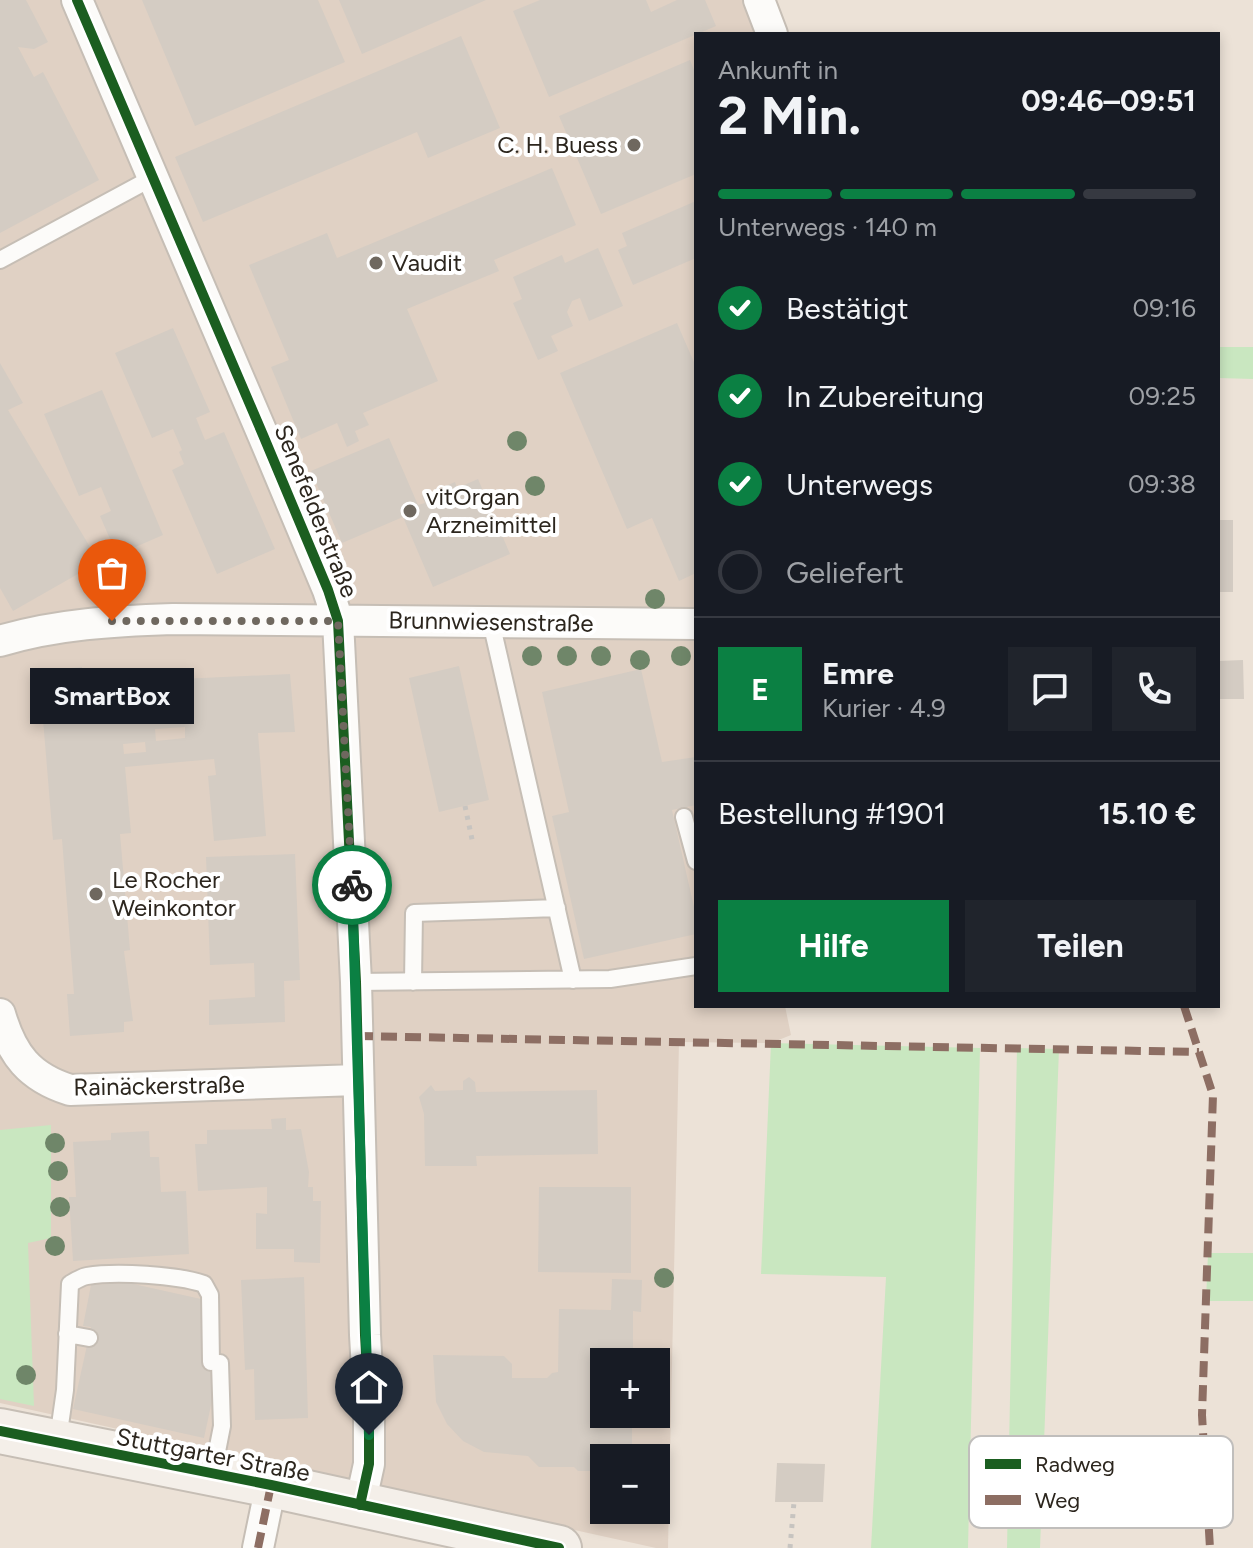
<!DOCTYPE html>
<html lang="de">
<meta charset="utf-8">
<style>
:root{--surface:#171b24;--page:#20242c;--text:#f1f3f6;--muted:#9ea1a6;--line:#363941;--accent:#0b8043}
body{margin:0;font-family:Figtree,sans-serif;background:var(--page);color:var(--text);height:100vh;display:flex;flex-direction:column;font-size:30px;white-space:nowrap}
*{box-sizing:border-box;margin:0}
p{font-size:26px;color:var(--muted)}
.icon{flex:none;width:44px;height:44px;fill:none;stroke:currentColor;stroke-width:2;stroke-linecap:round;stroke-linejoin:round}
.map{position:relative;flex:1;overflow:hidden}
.drawer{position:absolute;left:694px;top:32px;width:526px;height:976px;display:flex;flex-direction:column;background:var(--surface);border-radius:0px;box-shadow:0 4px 12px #0003}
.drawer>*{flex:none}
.controls{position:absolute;left:590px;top:1348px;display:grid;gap:16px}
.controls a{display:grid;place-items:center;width:80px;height:80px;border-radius:0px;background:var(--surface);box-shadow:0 4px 12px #0003;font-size:40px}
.pin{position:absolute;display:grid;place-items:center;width:68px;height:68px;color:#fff;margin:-82px -34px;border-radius:50% 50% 50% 0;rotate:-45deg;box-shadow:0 0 8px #0007}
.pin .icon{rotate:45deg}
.courier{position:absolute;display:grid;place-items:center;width:80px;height:80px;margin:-40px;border:6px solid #0b8043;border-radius:50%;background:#fff;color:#222;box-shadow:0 2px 10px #0007}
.bubble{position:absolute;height:56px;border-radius:0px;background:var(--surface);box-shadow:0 4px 12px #0003;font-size:26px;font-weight:700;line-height:56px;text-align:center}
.headline em{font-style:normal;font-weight:700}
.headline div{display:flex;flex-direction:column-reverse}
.headline{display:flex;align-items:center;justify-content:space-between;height:136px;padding:0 24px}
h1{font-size:52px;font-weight:700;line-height:60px}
.bar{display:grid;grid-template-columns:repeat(4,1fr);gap:12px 8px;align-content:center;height:96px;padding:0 24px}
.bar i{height:10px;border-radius:6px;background:var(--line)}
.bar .current{background:var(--accent)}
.bar p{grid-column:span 4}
.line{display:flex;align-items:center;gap:20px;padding:0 24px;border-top:2px solid var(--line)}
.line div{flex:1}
.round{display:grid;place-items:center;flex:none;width:84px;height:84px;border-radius:0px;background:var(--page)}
ol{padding:0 24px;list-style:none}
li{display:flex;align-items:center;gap:24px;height:88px}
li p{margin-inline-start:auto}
li .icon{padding:8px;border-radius:50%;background:var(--accent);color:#fff;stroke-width:4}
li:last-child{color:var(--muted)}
li i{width:44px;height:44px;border:4px solid var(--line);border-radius:50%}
.action{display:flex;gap:16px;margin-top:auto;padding:16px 24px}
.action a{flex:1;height:92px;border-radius:0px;background:var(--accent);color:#fff;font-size:32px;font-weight:700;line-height:92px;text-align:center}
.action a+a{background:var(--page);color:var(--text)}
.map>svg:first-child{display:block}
</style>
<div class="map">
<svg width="1253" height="1548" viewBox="0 0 1253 1548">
<rect width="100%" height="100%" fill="#ece2d7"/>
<path fill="#e0d1c4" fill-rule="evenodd" d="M0,0H757L771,34H696V1006H785L791,1035L771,1043L679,1042L668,1548H656L0,1403ZM604,1362H656V1414H604ZM604,1458H656V1510H604Z"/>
<path fill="#c9e7c0" d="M1218,347H1253V379L1218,378Z
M771,1043L980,1048L968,1548H871L886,1277L761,1274Z
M1017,1048L1059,1049L1040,1548H1007Z
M51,1125V1238L28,1243L34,1406L0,1399V1130Z
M1208,1253H1253V1301H1206Z"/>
<path fill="#d4ccc3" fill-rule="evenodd" d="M0,0H26L48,42L34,49L18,47L34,77L43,72L99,180L0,233Z
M142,0H318L345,62L195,126Z
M339,0H486L362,54Z
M540,0H646L651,12L677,0H705L716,26L549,97L513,11Z
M461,36L500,128L428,158L417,132L203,222L175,157Z
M690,60L696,75V174L601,214L559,116Z
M552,168L576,225L494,260L499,271L407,309L438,381L363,413L369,425L355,431L359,441L347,447L337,423L301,439L271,367L289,360L249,265L327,233L337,258Z
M696,201V258L633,285L618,250L627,246L622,233Z
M598,248L623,306L589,321L580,298L572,301L567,312L573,326L551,336L558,351L538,360L513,303L522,299L513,277L562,255L565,263Z
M677,323L696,367V573L679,581L652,518L627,529L560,373Z
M173,328L210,412L196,418L205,440L224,432L275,549L217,574L172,470L184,464L179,452L182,450L173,429L152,438L115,353Z
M0,363L23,403L8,410L99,562L13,611L0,588Z
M102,390L163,535L117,555L100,516L111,511L101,487L79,496L44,414Z
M389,438L418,505L425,503L422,496L455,482L457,488L478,479L510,554L433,587L403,517L342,543L311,471Z
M1218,520H1233V592H1218Z
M1243,660L1244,699H1218V661Z
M459,666L489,800L439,812L409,678Z
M82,667L84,698L95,697L94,686L180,679L290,674L295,732L258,733L266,836L214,841L208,776L216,775L214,759L125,767L131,833L120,834L130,950L124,951L133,1021L124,1022V1032L70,1036L67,994H74L62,839L53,840L39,671ZM185,727V738L156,741L155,729ZM145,742L146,752L124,754L123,744Z
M641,669L662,762L696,757V805L672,810L696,916V934L584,959L552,816L569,812L542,692Z
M295,854L300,980L284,981L285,1022L209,1025V1000L255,997L254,963L210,965L206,857Z
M469,1077L475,1082L476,1092L597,1090L598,1154L476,1156L477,1166H425L424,1114L419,1097L431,1085L435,1091L463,1090V1081Z
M286,1118V1130L301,1129L309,1172L308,1187H313V1201H321L320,1263L294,1262V1249H256V1213L267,1214V1187L198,1191L195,1144H207V1130L272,1129L271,1119Z
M149,1131L150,1157H159L161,1192L186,1191L189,1254L73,1261L69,1197H76L73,1142L111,1140V1133Z
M539,1187H631V1273L538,1272Z
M304,1277L308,1418L255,1420L254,1369L245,1370L241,1280Z
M612,1279L642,1280L641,1312L633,1311V1362H604V1414H632V1458H604V1467H594L590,1471H578L574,1467H539L528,1456L484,1452L463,1441L447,1424L436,1402L433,1355L504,1356L512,1364V1378H547L552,1373L558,1372L559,1309L611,1310Z
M129,1283L201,1299V1305L220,1304V1363L204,1438L73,1409L91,1327L83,1326L91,1285Z
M777,1463L825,1464L823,1502H775Z"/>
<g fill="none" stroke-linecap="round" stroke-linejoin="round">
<defs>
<path id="service" d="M0,260L152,178
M491,622L573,980
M684,817L696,861
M356,982L610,979L696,966
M413,982L414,913L557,908
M67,1334L89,1338
M58,1439L65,1390L70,1284C75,1281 81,1277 87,1276C116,1271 177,1275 204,1284L210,1295L211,1362
M213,1472L222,1426L220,1363"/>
<path id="minor" d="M77,0L263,435L328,590L338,621L356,982L365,1335L369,1405V1464L360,1505
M759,0L772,34
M0,641C56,624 114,621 173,619L696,624
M0,1014C12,1055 29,1077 70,1090L357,1080
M258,1548L271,1485"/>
<path id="secondary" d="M0,1431L271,1485L559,1548"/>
</defs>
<use href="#service" stroke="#c6beb5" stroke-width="20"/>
<use href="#minor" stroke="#c6beb5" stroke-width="34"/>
<use href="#secondary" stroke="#c6beb5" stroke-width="48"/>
<path stroke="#c7c4c0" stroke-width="5" stroke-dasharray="4 6" stroke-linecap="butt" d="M465,806L473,844
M790,1548L794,1502"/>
<use href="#service" stroke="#fcfbf9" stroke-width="16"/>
<use href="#minor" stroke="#fcfbf9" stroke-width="30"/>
<use href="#secondary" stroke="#f4efe9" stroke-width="44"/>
<path stroke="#8d6e63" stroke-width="8" stroke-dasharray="16 8" stroke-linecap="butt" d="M1184,1006L1213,1095L1202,1415L1210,1548
M357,1036L1199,1052
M258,1548L271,1485"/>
<defs>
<path id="cycleway" d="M77,0L263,435L328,590L338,621L356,982L365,1335L369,1405V1464L360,1505
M0,1431L271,1485L559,1548"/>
</defs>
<use href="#cycleway" stroke="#fff" stroke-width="15"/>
<use href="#cycleway" stroke="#1b5e20" stroke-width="10"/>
</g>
<g fill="#6f8669">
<circle cx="517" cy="441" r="10"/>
<circle cx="535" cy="486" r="10"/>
<circle cx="655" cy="599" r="10"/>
<circle cx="532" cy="656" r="10"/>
<circle cx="567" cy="656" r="10"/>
<circle cx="601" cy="656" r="10"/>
<circle cx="681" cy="656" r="10"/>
<circle cx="640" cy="660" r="10"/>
<circle cx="55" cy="1143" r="10"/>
<circle cx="58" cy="1171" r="10"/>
<circle cx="60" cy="1207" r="10"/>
<circle cx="55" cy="1246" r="10"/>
<circle cx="664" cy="1278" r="10"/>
<circle cx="26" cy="1375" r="10"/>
</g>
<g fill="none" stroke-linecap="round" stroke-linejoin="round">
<path stroke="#6f685f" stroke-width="8" stroke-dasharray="0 14.4" d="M112,621H338L352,885"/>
<path stroke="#0b8043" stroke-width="10" d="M352,885L369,1435"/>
</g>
<g fill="#6f685f" stroke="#fff" stroke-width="3">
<circle cx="634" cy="145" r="8"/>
<circle cx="376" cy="263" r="8"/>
<circle cx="410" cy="511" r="8"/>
<circle cx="96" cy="894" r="8"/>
</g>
<g text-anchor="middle" stroke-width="8" stroke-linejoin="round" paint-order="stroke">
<g font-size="24" fill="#2c261e" stroke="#fff" text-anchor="start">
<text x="618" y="153" text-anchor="end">C. H. Buess</text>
<text x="392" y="271">Vaudit</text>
<text x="426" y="505">vitOrgan<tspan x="426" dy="28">Arzneimittel</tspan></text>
<text x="112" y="888">Le Rocher<tspan x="112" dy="28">Weinkontor</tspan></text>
</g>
<g font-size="24" fill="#2c261e" stroke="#fff">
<text transform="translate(316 511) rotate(68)" y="8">Senefelderstraße</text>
<text transform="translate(491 622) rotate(1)" y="8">Brunnwiesenstraße</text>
<text transform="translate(159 1086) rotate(-1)" y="8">Rainäckerstraße</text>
<text transform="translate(213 1455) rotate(11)" y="8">Stuttgarter Straße</text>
</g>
</g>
<rect x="969" y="1436" width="264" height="92" rx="12" fill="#fff" stroke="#c0bebc" stroke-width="2"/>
<rect x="985" y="1459" width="36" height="10" fill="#1b5e20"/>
<rect x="985" y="1495" width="36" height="10" fill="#8d6e63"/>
<g font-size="22" fill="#2c261e">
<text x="1035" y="1472">Radweg</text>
<text x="1035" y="1508">Weg</text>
</g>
</svg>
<div class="controls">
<a>+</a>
<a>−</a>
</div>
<div class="pin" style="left:112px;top:621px;background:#ea580c"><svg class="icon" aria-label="bag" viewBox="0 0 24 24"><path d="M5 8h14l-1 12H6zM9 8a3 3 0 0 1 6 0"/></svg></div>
<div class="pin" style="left:369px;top:1435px;background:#1f2937"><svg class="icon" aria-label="home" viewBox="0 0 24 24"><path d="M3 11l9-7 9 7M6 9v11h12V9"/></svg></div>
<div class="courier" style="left:352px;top:885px"><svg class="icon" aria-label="bike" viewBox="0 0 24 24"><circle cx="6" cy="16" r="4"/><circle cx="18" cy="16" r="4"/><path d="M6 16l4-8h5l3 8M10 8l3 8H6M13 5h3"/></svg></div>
<div class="bubble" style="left:30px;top:668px;width:164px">SmartBox</div>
<section class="drawer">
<div class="headline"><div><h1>2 Min.</h1><p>Ankunft in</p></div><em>09:46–09:51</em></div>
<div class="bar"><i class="current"></i><i class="current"></i><i class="current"></i><i></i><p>Unterwegs · 140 m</p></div>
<ol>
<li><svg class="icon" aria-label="check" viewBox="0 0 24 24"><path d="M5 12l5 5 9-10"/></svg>Bestätigt<p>09:16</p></li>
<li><svg class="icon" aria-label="check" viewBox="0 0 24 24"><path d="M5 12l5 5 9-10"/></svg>In Zubereitung<p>09:25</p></li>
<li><svg class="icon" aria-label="check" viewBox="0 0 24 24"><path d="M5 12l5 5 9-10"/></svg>Unterwegs<p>09:38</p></li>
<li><i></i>Geliefert</li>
</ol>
<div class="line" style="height:144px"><b class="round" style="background:var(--accent);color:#fff">E</b><div><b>Emre</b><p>Kurier · 4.9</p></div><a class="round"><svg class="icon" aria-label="chat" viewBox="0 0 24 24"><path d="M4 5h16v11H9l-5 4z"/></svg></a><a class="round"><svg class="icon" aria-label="phone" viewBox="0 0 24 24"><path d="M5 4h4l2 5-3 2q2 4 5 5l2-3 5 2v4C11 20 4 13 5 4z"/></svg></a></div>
<div class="line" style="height:104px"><div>Bestellung #1901</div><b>15.10 €</b></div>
<div class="action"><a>Hilfe</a><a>Teilen</a></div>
</section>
</div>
